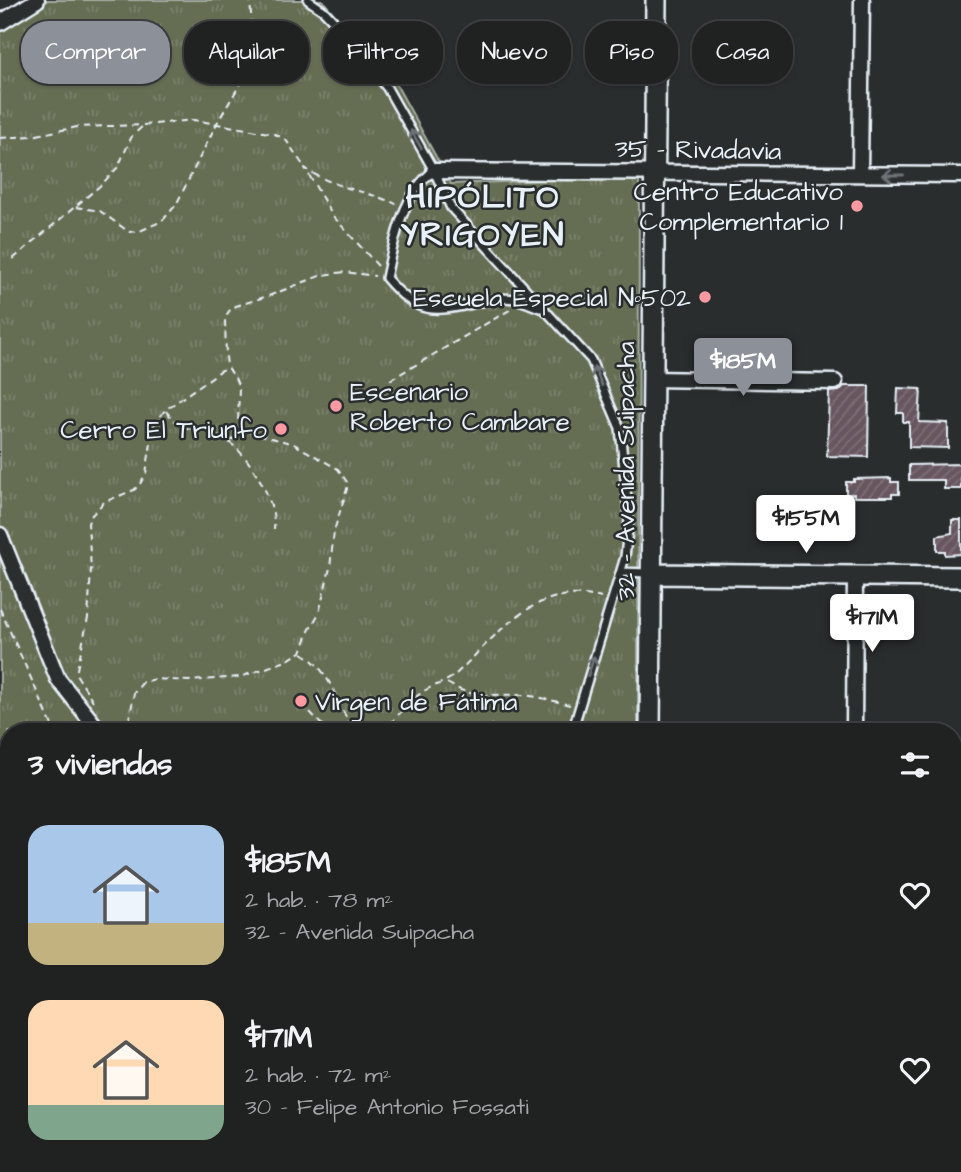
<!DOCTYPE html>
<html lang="es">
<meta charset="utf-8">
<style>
body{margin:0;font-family:"Architects Daughter",sans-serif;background:#282a2a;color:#f1f3f6;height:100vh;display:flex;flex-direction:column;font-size:26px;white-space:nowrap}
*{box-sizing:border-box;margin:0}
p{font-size:23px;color:#a2a4a5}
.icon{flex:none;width:38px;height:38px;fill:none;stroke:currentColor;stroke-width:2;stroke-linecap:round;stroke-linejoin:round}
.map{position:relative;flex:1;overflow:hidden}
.side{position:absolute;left:0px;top:723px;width:962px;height:450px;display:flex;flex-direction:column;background:#202222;border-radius:28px 28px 0 0;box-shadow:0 2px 5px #0004,0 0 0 2px #3d3f40}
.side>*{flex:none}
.top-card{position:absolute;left:21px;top:21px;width:920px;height:63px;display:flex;gap:14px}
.price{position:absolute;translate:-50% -60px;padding:0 16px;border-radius:7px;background:#fff;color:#222;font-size:23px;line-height:46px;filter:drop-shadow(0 2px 4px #0008)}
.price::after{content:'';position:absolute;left:50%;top:42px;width:21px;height:16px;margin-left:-10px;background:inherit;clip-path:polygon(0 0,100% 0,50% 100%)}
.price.on{background:#8c9099;color:#fff}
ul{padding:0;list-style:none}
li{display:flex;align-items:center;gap:21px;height:175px;padding:0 28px}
li span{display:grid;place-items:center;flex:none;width:196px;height:140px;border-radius:21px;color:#555}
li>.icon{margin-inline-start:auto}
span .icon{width:84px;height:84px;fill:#fffc;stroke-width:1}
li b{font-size:30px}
h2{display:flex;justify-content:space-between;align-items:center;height:84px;padding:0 28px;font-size:30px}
.tag{padding:0 24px;border-radius:28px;background:#202222;box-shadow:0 2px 5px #0004,0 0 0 2px #3d3f40;font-size:24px;line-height:63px}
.tag.on{background:#8c9099;color:#fff}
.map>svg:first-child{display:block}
.grass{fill:url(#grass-tufts);stroke:#a6afa6;stroke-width:2}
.building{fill:url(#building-hatch);stroke:#e8f1f8;stroke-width:2}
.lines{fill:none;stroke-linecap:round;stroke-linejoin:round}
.lane-casing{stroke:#e8f1f8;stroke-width:12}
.street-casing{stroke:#e8f1f8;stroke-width:19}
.secondary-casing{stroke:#e8f1f8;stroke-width:24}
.path{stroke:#e8f1f8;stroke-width:2;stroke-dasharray:7 5;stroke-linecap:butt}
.lane{stroke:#2a2d2e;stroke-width:7}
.street{stroke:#2a2d2e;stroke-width:14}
.secondary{stroke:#2a2d2e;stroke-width:19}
.oneway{stroke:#6c7275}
.poi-dot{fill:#ff9aa2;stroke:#2a2d2e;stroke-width:2.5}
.labels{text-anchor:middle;stroke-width:5;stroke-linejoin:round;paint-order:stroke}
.street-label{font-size:26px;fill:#e8f1f8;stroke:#2a2d2e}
.poi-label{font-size:26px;fill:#e8f1f8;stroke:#2a2d2e;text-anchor:end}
.district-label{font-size:33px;font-weight:bold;letter-spacing:2px;fill:#e8f1f8;stroke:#2a2d2e}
</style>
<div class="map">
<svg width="961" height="1172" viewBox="0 0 961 1172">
<defs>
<pattern id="grass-tufts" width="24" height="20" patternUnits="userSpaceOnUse" patternTransform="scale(1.75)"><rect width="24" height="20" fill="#656d53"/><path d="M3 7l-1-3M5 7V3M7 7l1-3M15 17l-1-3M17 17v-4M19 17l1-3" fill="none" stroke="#7b826c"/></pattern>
<pattern id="building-hatch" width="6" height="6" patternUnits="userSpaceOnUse" patternTransform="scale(1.75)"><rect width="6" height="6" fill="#67565f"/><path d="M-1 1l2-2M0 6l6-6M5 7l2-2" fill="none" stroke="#7d6f77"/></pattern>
</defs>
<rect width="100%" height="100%" fill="#2a2d2e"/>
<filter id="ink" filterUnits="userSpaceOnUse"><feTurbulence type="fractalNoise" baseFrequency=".0143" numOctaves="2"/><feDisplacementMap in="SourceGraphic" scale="14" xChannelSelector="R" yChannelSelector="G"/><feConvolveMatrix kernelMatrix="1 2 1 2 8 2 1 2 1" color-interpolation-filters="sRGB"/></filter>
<g filter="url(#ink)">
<!-- grass -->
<path class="grass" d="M25 0H322L396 84 451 184 639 176 638 731 9 732V961L0 960V15Z
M579 1164H635V1172H570Z"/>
<!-- building -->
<path class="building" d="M844 386H869L868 457 827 456 829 392 839 391Z
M898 388 921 389 919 422 948 423V448L909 447V422H903V413H897Z
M961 464V489H944V480H909V465Z
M891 478V482H899V494H892V497H854V494H846V482H854V479Z
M952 520H961V554L945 555V551H937V536L952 533Z"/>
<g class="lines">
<!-- lane casing -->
<g class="lane-casing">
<path id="lane" d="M308 0 324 11 342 30 387 88 434 171 451 208 591 360 620 428 629 520 625 557 572 732
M434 171C403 191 393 244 386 278 420 318 436 312 482 302 493 299 504 297 515 299 523 301 532 305 540 308
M621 572 648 573
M416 1164 424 1172
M486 1164 487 1172
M544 1164 551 1172
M331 1172 327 1168 332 1164
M380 1172 382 1164"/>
</g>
<!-- street casing -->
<g class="street-casing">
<path id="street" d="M0 23 37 0
M434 171 961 175
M860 174 862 0
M652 379 835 382
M0 535 58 679 100 732
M854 732 855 576
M954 781H961
M0 976H9
M954 983H961
M39 1172V1164
M239 1172V1164
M850 1172 851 1164"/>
</g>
<!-- secondary casing -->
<g class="secondary-casing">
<path id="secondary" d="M651 574 961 577
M650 732 656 0
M646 1172V1164"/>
</g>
<!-- path -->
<path class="path" d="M0 138 32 136 77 127 144 125 194 120 275 134 286 140 305 168
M76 207 100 211 129 232 140 231 162 221 176 205 217 123 239 86 248 57 252 27 250 0
M13 259 102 184 118 167 132 136 143 126
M378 266 332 215 305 168C332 188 365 190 396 204
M390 380 513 308
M166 411C186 438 200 425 223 438 248 452 277 501 274 529
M230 441 242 431
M0 609 55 732
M302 653C331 670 337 704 354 732
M447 683C478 701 489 693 521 695 538 696 554 701 570 705
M93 701 76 674 88 618 91 569 88 523 91 516 104 502 134 490 140 484 146 473 154 425 165 410 226 367
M310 712 321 724 337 732
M124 732 129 723 134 693 143 682 156 679 189 681 240 677 286 661 301 652 309 631 319 613 330 568 334 531 347 489V482L338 469 294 444 242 430 238 425 239 387 235 378 227 366 226 357 225 319 229 311 236 306 271 295 322 275 345 272 375 276
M381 732C397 719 407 702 424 691 435 684 447 683 457 673 499 633 536 581 601 598
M0 936 9 933"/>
<!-- lane -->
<use href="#lane" class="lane"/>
<!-- street -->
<use href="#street" class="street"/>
<!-- secondary -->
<use href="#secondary" class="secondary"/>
</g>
<!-- one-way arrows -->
<defs><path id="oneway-shaft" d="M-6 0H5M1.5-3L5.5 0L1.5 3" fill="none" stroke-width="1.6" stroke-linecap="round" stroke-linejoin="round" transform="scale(1.75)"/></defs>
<g class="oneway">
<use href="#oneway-shaft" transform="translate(416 139) rotate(-120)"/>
<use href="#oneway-shaft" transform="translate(893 175) rotate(-180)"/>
<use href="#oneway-shaft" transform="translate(598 376) rotate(-113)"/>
<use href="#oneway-shaft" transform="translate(591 666) rotate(-72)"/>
</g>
</g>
<!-- markers -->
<g class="poi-dot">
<circle cx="857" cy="206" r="7"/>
<circle cx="705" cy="297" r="7"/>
<circle cx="336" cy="406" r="7"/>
<circle cx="281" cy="429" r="7"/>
<circle cx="301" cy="701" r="7"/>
</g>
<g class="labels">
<!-- street labels -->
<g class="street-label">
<text transform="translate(698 149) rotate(1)" y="9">35 - Rivadavia</text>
<text transform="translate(625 471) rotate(-90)" y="9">32 - Avenida Suipacha</text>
</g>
<!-- poi labels -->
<g class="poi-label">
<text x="843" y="200">Centro Educativo<tspan x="843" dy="30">Complementario 1</tspan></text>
<text x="691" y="306">Escuela Especial Nº502</text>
<text x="350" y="400" text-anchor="start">Escenario<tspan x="350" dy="30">Roberto Cambare</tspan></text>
<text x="267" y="438">Cerro El Triunfo</text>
<text x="315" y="710" text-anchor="start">Virgen de Fátima</text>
</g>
<!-- district labels -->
<g class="district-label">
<text x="483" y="207">HIPÓLITO<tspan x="483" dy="38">YRIGOYEN</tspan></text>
</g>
</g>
</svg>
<b class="price on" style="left:743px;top:398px">$185M</b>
<b class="price" style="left:806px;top:555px">$155M</b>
<b class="price" style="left:872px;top:654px">$171M</b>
<div class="top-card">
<a class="tag on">Comprar</a>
<a class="tag">Alquilar</a>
<a class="tag">Filtros</a>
<a class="tag">Nuevo</a>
<a class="tag">Piso</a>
<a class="tag">Casa</a>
</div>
<section class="side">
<h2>3 viviendas<svg class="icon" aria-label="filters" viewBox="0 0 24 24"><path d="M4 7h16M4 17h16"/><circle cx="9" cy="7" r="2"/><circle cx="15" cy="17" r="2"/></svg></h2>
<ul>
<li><span style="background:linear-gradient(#a9c7e8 70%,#c2b280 0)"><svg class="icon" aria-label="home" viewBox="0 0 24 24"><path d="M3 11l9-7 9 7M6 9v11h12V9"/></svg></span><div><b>$185M</b><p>2 hab. · 78 m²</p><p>32 - Avenida Suipacha</p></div><svg class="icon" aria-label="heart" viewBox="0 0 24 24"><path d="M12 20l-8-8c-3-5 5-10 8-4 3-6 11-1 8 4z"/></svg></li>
<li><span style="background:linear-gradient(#ffd9b3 75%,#7fa58c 0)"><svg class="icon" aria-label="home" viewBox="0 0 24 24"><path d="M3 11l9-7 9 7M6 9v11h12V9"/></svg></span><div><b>$171M</b><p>2 hab. · 72 m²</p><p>30 - Felipe Antonio Fossati</p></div><svg class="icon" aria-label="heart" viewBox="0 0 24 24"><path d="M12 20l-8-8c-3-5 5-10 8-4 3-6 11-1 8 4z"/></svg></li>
</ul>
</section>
</div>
